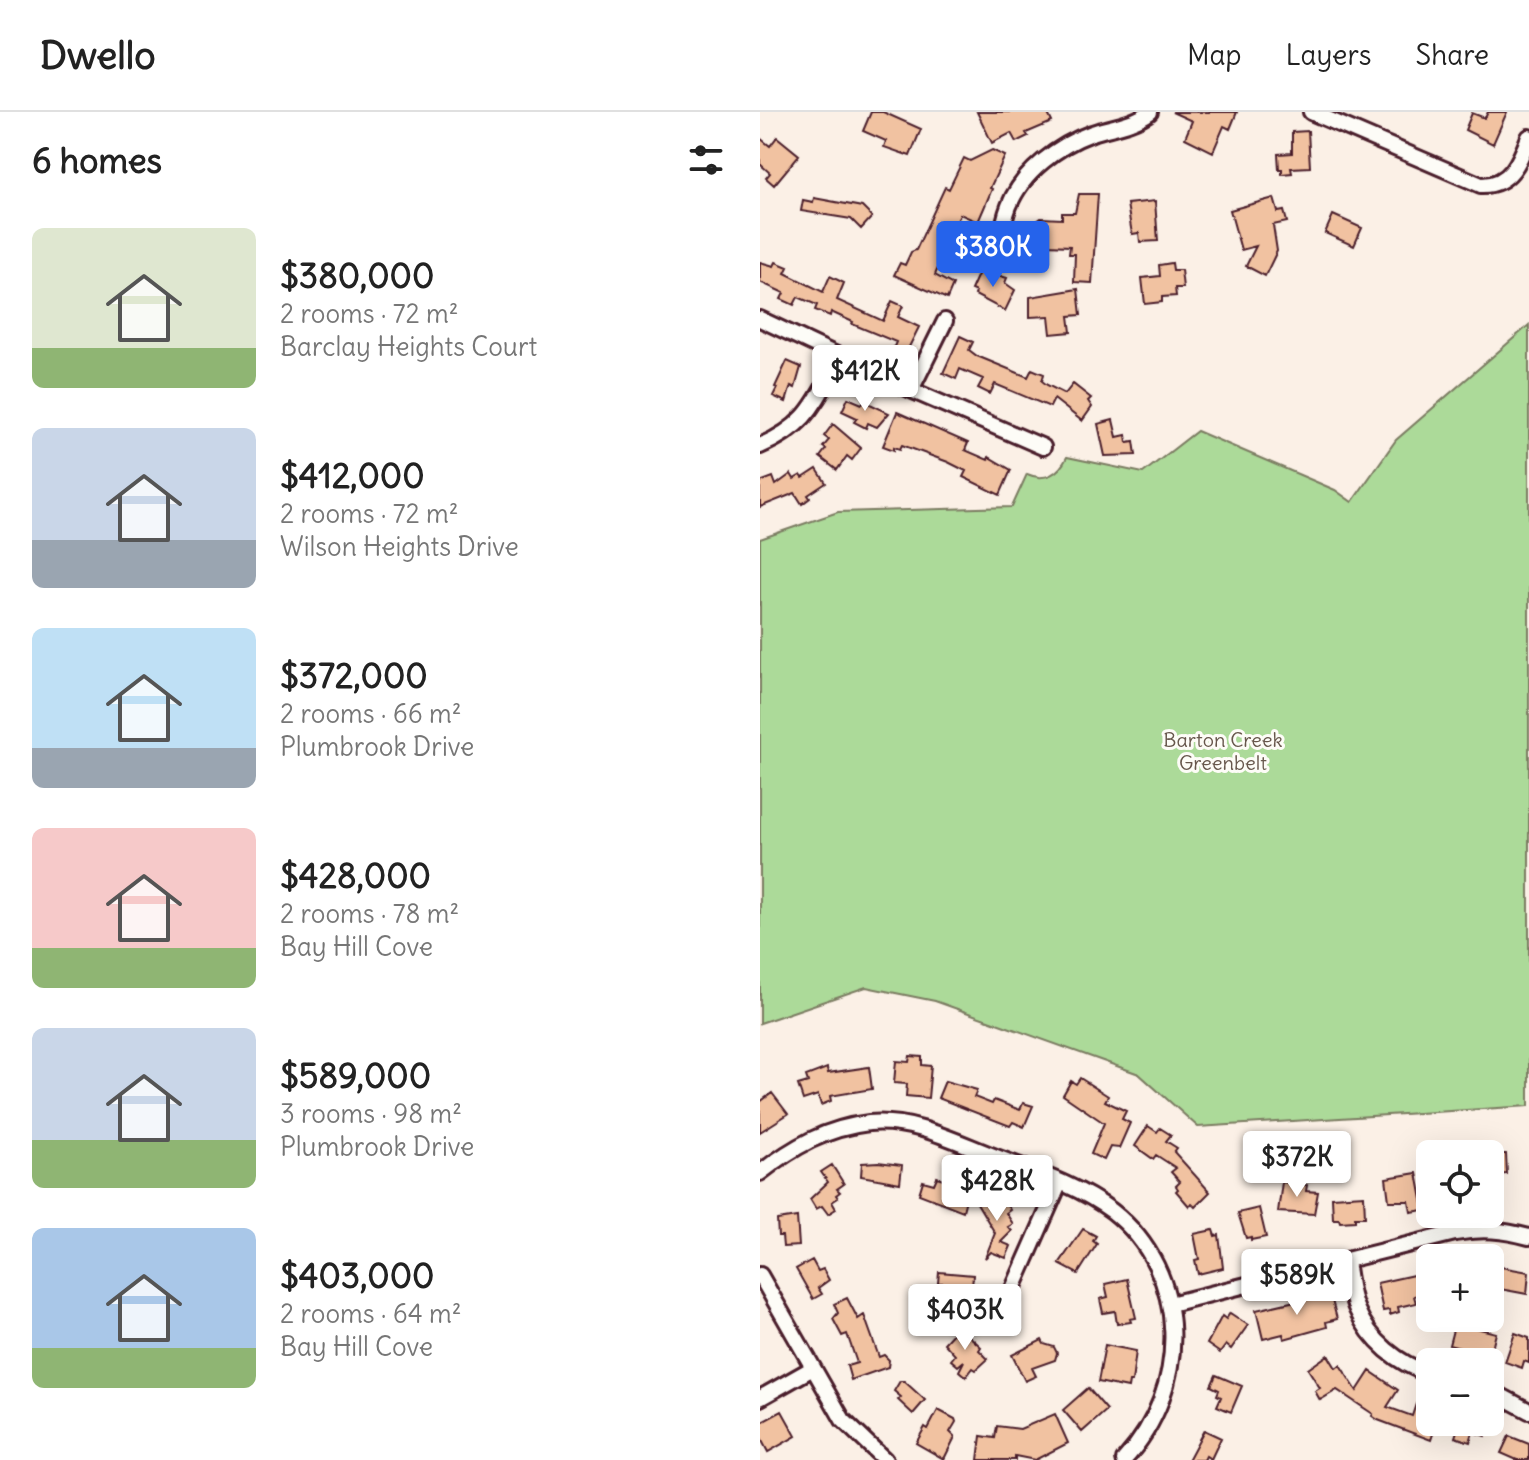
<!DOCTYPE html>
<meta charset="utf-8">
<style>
body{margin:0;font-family:Delius,sans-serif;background:#f6f6f6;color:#222;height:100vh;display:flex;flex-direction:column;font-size:30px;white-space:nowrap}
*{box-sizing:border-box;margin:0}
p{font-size:26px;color:#767676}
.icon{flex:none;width:44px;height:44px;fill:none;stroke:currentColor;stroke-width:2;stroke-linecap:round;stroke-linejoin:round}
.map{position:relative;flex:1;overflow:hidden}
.panel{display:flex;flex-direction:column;background:#fff;width:760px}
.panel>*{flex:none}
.fabs{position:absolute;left:656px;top:1028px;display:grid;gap:16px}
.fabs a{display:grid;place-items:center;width:88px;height:88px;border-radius:12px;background:#fff;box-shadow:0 8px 32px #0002;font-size:40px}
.price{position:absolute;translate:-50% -68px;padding:0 18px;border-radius:8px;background:#fff;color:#222;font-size:26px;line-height:52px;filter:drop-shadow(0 2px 4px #0008)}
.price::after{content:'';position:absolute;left:50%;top:48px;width:24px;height:18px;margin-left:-12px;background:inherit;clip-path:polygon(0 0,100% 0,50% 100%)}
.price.active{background:#2563eb;color:#fff}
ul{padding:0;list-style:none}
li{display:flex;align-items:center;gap:24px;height:200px;padding:0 32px}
li span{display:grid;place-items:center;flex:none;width:224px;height:160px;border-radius:12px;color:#555}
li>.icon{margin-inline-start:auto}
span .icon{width:96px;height:96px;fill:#fffc;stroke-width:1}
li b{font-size:34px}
h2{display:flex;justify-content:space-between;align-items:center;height:96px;padding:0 32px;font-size:34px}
header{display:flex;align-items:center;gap:48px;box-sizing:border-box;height:112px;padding:0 40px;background:#fff;border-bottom:2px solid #e0e0e0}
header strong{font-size:38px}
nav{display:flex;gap:44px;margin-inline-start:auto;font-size:28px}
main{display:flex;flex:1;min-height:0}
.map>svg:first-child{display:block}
.green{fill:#acda99;stroke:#7b7c62;stroke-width:2}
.building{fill:#f1c2a1;stroke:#4a1f2b;stroke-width:2}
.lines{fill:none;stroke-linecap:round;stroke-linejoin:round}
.minor-casing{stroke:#4a1f2b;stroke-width:20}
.minor{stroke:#fdfcf7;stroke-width:14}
.labels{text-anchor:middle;stroke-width:6;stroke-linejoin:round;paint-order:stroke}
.park-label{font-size:20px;fill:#67574c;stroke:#fdfcf7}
</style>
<header>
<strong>Dwello</strong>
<nav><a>Map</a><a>Layers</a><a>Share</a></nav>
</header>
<main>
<section class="panel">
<h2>6 homes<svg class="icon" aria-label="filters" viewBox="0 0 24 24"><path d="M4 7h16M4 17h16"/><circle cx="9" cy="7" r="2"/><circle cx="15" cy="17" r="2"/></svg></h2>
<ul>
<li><span style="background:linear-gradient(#dfe7d0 75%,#8fb573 0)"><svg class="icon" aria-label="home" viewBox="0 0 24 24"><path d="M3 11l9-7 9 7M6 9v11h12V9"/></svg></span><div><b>$380,000</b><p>2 rooms · 72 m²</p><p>Barclay Heights Court</p></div></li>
<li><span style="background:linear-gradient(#c9d6e8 70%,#9aa5b1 0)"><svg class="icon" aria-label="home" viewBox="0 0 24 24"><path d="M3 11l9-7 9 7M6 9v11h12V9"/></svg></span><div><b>$412,000</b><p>2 rooms · 72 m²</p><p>Wilson Heights Drive</p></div></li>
<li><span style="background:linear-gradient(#bfe0f5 75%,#9aa5b1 0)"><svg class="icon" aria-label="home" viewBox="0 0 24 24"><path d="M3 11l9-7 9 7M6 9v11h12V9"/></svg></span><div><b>$372,000</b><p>2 rooms · 66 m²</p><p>Plumbrook Drive</p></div></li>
<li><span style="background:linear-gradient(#f6c9c9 75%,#8fb573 0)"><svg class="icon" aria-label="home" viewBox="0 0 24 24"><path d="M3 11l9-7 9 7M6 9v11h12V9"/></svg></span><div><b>$428,000</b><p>2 rooms · 78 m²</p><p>Bay Hill Cove</p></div></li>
<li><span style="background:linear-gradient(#c9d6e8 70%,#8fb573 0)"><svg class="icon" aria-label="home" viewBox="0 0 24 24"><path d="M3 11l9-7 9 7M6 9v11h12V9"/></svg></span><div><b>$589,000</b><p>3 rooms · 98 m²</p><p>Plumbrook Drive</p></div></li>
<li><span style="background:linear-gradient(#a9c7e8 75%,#8fb573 0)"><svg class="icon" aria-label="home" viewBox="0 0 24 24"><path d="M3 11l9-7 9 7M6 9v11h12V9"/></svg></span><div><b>$403,000</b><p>2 rooms · 64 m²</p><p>Bay Hill Cove</p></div></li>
</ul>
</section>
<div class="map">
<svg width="769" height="1348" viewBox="0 0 769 1348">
<rect width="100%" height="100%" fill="#fbf0e6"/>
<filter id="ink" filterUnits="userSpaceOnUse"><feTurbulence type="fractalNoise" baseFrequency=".0125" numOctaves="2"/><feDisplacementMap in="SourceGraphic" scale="16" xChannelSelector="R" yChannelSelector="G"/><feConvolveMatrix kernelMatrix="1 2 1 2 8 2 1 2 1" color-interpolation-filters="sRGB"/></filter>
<g filter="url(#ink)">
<!-- green -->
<path class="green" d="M769 213V994L438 1015 379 962 175 889 106 875 0 911V427L78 400 252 395 267 362C285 370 299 362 307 345L383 361 437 319 575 378 592 390 636 328Z"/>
<!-- building -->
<path class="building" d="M111 0H123L161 17 150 44 124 35 126 29 103 19Z
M217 0H287L292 10 266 21 268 24 256 30 251 21 232 31Z
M412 0H477L470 17 464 14 453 40 425 26 432 9Z
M728 0H747L733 32 705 18 712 1 725 6Z
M548 19 550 55 531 56 532 61 522 62V57H519L518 42 532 41V20Z
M17 25 39 43 14 73 6 66 10 61 0 52V26L10 34Z
M232 38 245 44 230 76 232 77 224 96 218 110 200 102 175 163 193 173 187 187 134 163 140 151 145 153 151 140 156 138 185 75 189 77 204 46 210 49Z
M319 82H338L332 171 314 170 315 142H309L310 134 287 133V119L280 118 276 115 277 109 281 106 302 107V101H315Z
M54 86 102 95 112 105 101 117 91 107 41 99 43 88 53 90Z
M514 86 518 100 524 99 527 110 513 113 517 139 505 164 486 154 496 134 481 138 470 98Z
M395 89 398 129 380 130 379 121 372 122 367 92Z
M573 103 602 116 594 134 565 121Z
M0 150 14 154 16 150 28 155 25 161 63 180 70 164 84 171 77 188 123 209 132 189 143 194 138 205 159 215 145 243 133 237 136 230 92 212 93 210 71 200 70 204 55 198 57 193 38 185 34 193 21 187 24 181 0 170Z
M412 151 413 158H421L423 176H415L416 184 402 185V190L385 192 382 166 400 164 399 153Z
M220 158 247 166 245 171 255 178 245 199 215 183 216 180 211 178Z
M318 177 321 203 309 204 311 220 291 222 289 204 270 205V185Z
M200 224 213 230 209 238 217 244 268 265 272 257 284 262 282 269 287 273 305 282 313 272 331 286 328 289 332 295 322 309 294 287 290 295 235 272 230 282 218 276 223 267 200 257 196 267 183 261Z
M27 249 41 255 35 276 31 274 26 290 13 284 17 276 15 275Z
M88 286 102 292 104 289 129 301 117 315 108 311 106 316 94 310 97 306 82 299Z
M137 300 208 331 205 338 228 348 229 345 251 358 240 383 203 365 206 359 188 350 142 333 140 337 134 335V338L123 334Z
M353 308 357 325 366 323 367 330 374 329 376 343 345 344 338 312Z
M73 312 101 336 92 348 87 344 77 358 60 345 66 337 63 335 69 328 64 324Z
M57 357 66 371 48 383 50 386 42 392 35 381 0 395V370L13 365 16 373 31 362 34 367 41 363 43 366Z
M150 944 162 945V953L171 954 168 986 146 984 147 972 134 971 136 949 149 950Z
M109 955 112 977 70 984 71 989 61 993 58 983 43 988 38 973 48 970 46 964 67 956 68 961Z
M320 966 348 984 345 989 366 999 362 1007 370 1011 359 1036 350 1035 344 1048 331 1042 344 1011 303 983 311 969 316 972Z
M185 969 217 978 214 985 232 992 234 988 260 998 263 991 273 994 264 1015 253 1010 250 1014 178 986Z
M12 981 28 1002 0 1020V990Z
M388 1014 397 1020 400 1016 411 1023 406 1029 417 1036 414 1040 450 1080 435 1095 431 1091 429 1094 416 1079 418 1077 416 1074 420 1070 411 1060 416 1056 396 1043 393 1047 375 1034Z
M730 1042H746L747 1062 730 1063Z
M118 1050 142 1053 140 1071 101 1064 102 1051Z
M72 1053 84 1072 77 1077 80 1080 76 1083 78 1086 72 1090 76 1097 68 1102 62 1094 56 1097 50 1087 68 1070 61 1060Z
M657 1061 664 1098 651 1100 649 1089H629L626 1066Z
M177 1065 209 1075 203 1099 159 1082 163 1069 174 1072Z
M522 1070 547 1073 546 1079 558 1080 554 1102 518 1100Z
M235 1080 238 1084 241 1082 250 1098 246 1101 253 1112 248 1115 252 1119 241 1130 251 1134 246 1146 231 1140 225 1146 235 1121 217 1091Z
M604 1083 605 1105H595V1109L580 1110 579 1107H573L572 1085Z
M499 1096 506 1125 491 1128V1125L486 1126 478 1101Z
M37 1105 39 1134 23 1135 22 1124H18L17 1108Z
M323 1117 336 1124 333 1129 337 1132 318 1162 299 1152Z
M453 1118 455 1124 459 1123 463 1156 438 1162 435 1148 439 1147 434 1122Z
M52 1148 58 1159 63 1157 69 1168 58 1176 62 1182 53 1187 36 1157Z
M735 1154 769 1160 767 1182 740 1177 741 1172 732 1171Z
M179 1160 213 1163 212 1175 207 1174 202 1190 197 1189V1192L182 1191 184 1171H178Z
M658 1162 662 1182 654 1184 656 1191 638 1195 639 1200 630 1203 629 1198 623 1199 617 1171Z
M367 1167 376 1206 370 1207 371 1210 357 1212 355 1199 343 1201 340 1187 348 1185 345 1172Z
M570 1181 577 1207 566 1210 567 1215 524 1227 523 1222 503 1227 496 1198Z
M87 1186 98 1207 104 1203 119 1245 124 1243 129 1248 128 1255 91 1268 87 1254 97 1251 87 1222 82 1224 73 1207 78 1201 74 1192Z
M470 1201 488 1213 471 1237 466 1233 460 1241 447 1232 462 1204 466 1207Z
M704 1213 736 1221 731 1241 723 1239 722 1246 699 1241 700 1236 689 1233 694 1214 703 1216Z
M197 1217 204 1223 206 1221 221 1235 219 1238 228 1247 216 1258 213 1256 206 1265 199 1259 204 1249 198 1254 191 1248 195 1243 184 1231Z
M755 1221 769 1226V1251L764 1249 762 1256 745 1250Z
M282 1228 284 1232 294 1235 297 1241 295 1248 272 1256 276 1264 265 1269 252 1243Z
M345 1233 376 1239 372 1270H369L368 1276 338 1270Z
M568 1243 576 1256 580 1253 597 1279 610 1259 638 1278 627 1295 652 1304 656 1292 670 1297V1310H677L671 1328 618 1308 612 1304 613 1302 577 1278 560 1288 555 1279 560 1276 548 1257Z
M456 1263 482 1274 471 1300 457 1294 461 1285 457 1283 459 1278 451 1274Z
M140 1269H144L165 1288 153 1302 138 1288 141 1285 134 1279Z
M328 1276 347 1298 322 1320 303 1298Z
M178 1298 195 1307 196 1310 190 1320 195 1325 184 1347 156 1331 165 1315 168 1317Z
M22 1299 36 1324 8 1340 0 1325V1311Z
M295 1302 308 1331 275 1348 255 1344V1348H218L221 1324 235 1326 237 1314 260 1317Z
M700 1310H730L725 1324 713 1320 710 1330 695 1325Z
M444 1318 461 1326 451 1347 446 1344 444 1348H428Z
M749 1324 769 1332V1348H757L741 1341Z"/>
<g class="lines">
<!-- minor casing -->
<g class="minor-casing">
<path id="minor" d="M551 0 721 73C750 74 760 49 769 25
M238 142C241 126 243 109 249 94 262 60 299 33 332 21 351 15 374 12 390 0
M0 207 151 278 283 335
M151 278 185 209
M0 334C49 313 55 289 80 246
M0 1061C33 1035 66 1016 109 1011 152 1007 192 1028 231 1043 272 1059 316 1072 352 1099 431 1161 430 1277 364 1348
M586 1150C589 1165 590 1184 597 1198 610 1229 638 1252 670 1262
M0 1163 83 1308 125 1348
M410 1192 695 1121C722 1116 743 1118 769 1125
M246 1202 252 1179 300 1070
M730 1278 769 1299
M0 1286 53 1256"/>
</g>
<!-- minor -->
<use href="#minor" class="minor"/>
</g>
</g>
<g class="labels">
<!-- park labels -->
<g class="park-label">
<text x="463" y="635">Barton Creek<tspan x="463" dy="23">Greenbelt</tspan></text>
</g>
</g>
</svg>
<div class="fabs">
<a><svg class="icon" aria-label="locate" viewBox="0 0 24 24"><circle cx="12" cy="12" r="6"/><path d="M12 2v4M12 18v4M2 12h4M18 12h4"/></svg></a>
<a>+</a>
<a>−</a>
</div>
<b class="price active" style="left:233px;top:177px">$380K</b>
<b class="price" style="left:105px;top:301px">$412K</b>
<b class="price" style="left:537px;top:1087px">$372K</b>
<b class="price" style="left:237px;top:1111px">$428K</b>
<b class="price" style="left:537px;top:1205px">$589K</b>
<b class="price" style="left:205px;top:1240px">$403K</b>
</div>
</main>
